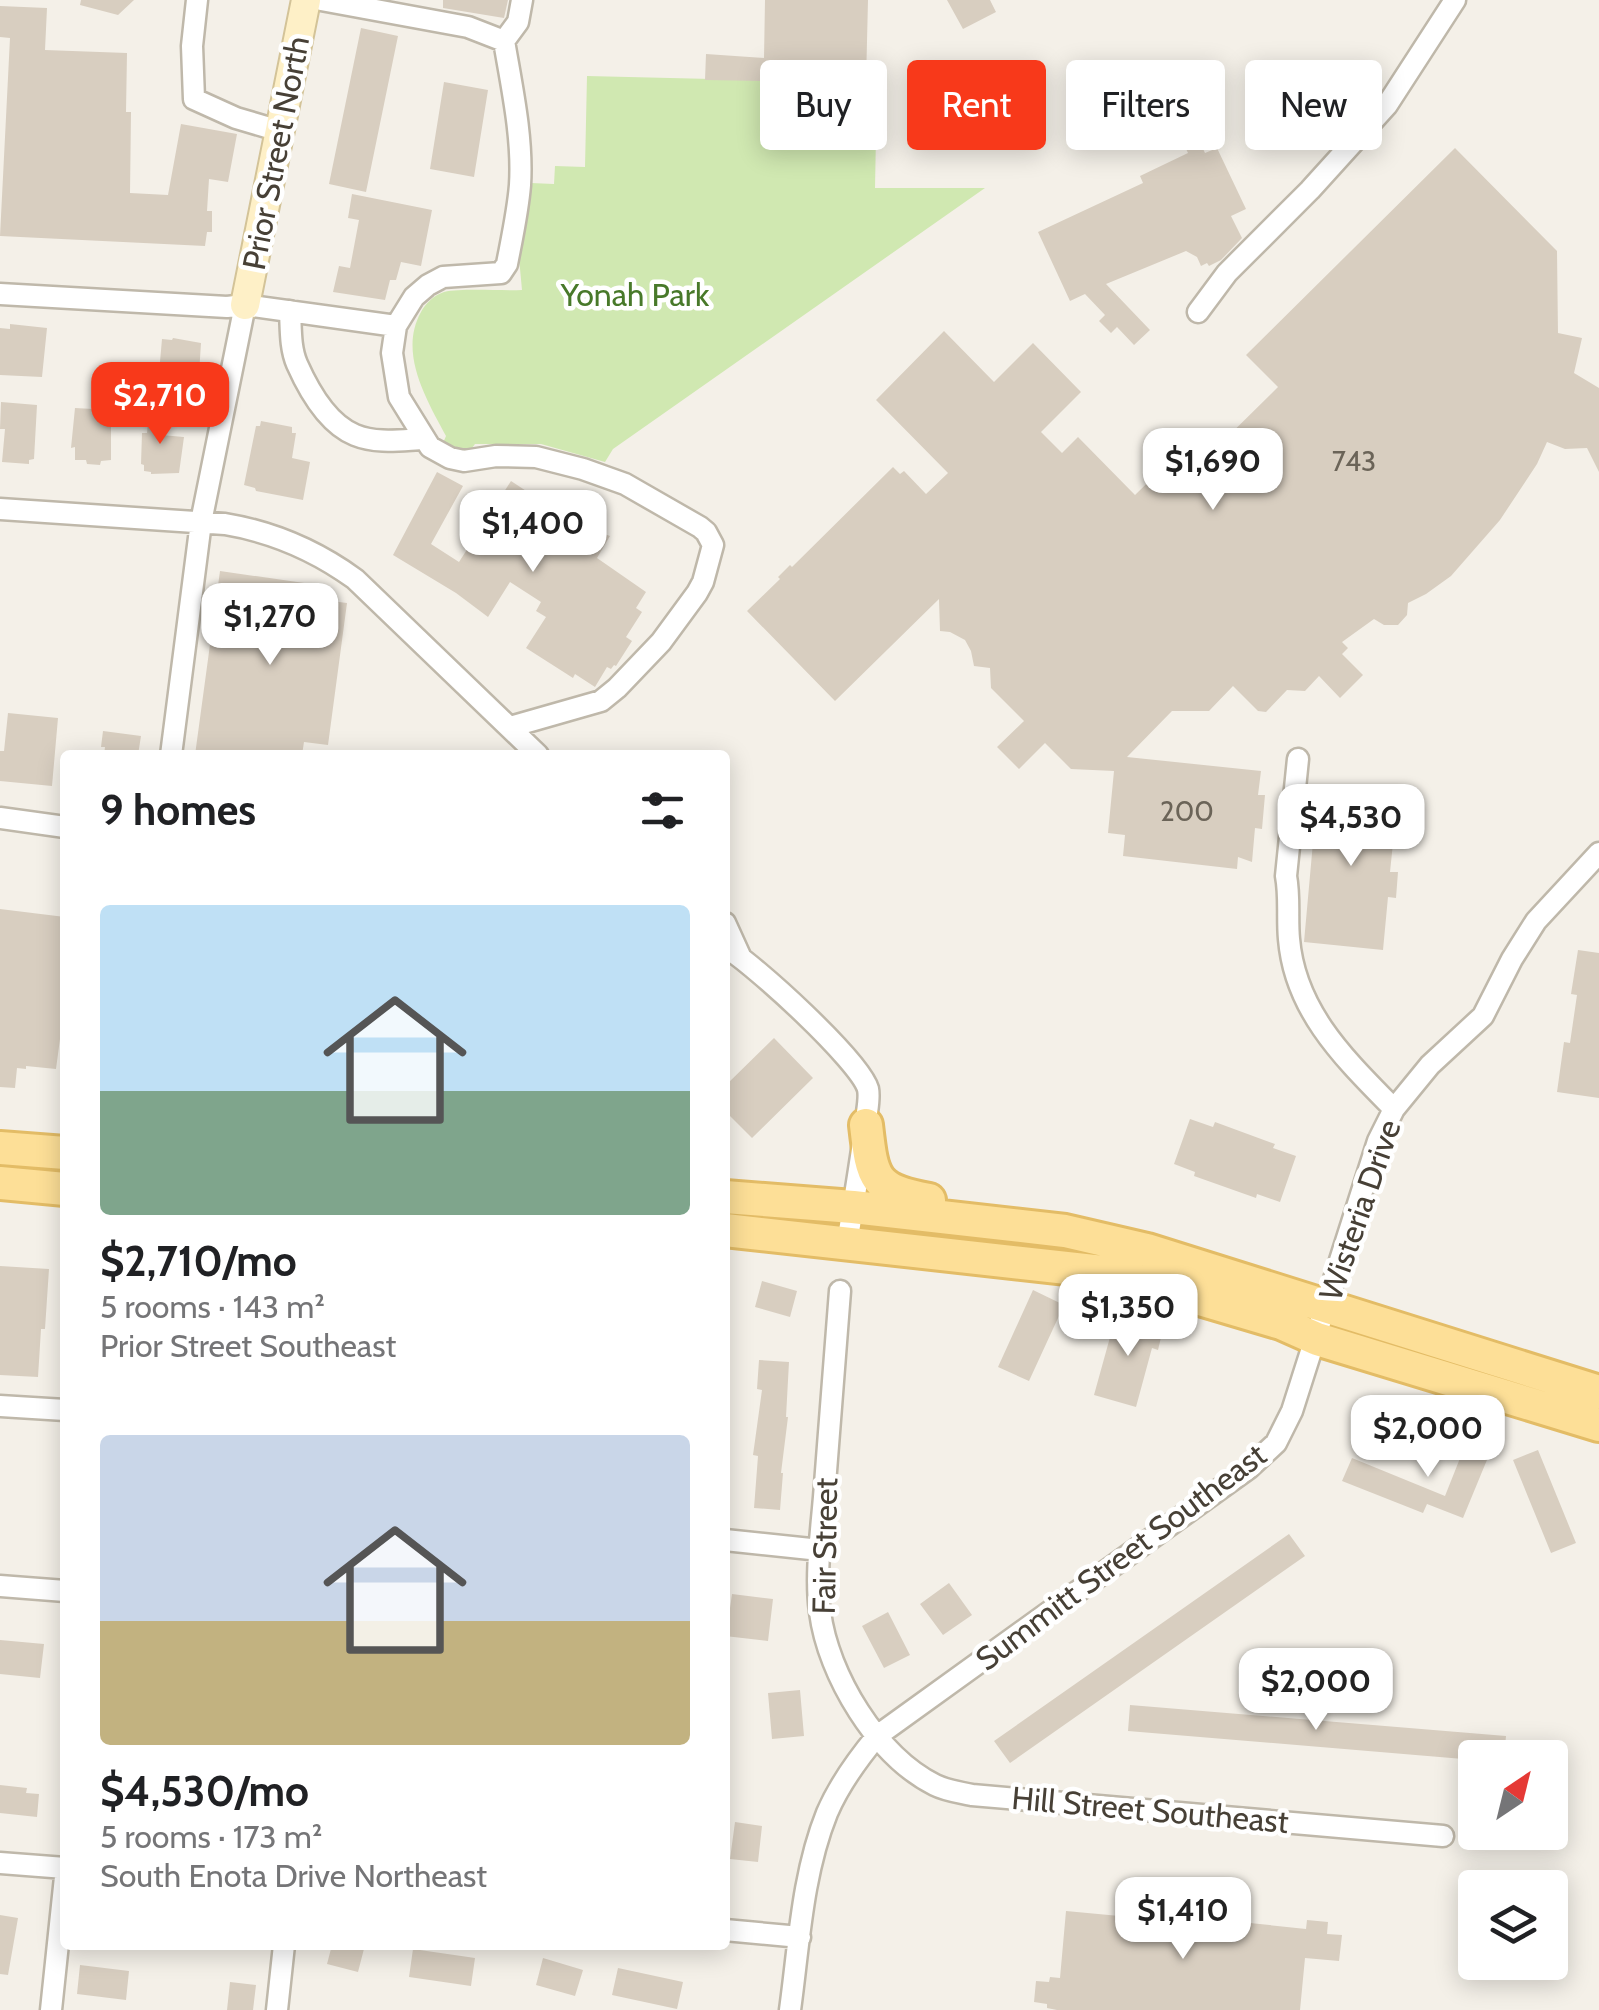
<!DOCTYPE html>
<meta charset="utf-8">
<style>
body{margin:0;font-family:Cabin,sans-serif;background:#f2f2f2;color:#202124;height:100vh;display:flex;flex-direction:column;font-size:38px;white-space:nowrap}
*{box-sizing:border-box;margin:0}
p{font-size:32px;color:#757577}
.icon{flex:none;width:55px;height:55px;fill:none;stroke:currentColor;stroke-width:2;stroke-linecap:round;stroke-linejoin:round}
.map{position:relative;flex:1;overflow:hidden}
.sheet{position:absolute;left:60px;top:750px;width:670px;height:1200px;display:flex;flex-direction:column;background:#fff;border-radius:10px;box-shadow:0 5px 25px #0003}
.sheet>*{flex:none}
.hud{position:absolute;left:760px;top:60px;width:688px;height:90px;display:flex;gap:20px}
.needle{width:65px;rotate:35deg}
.fabs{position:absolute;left:1458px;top:1740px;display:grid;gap:20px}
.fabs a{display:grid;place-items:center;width:110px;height:110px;border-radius:10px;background:#fff;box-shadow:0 5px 25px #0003;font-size:50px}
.price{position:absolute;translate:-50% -85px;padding:0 22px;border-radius:20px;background:#fff;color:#222;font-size:32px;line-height:65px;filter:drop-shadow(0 2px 5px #0008)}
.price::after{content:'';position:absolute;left:50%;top:60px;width:30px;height:22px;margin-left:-15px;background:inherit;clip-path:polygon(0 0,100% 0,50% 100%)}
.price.selected{background:#f8391a;color:#fff}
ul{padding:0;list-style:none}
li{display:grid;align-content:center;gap:20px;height:530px;padding:0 40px}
li span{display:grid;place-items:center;height:310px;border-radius:10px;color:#555}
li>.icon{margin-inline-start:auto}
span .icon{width:180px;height:180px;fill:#fffc;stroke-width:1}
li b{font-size:42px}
h2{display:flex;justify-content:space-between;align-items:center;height:120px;padding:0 40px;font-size:42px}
.tag{padding:0 35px;border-radius:10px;background:#fff;box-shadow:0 5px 25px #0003;font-size:35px;line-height:90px}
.tag.selected{background:#f8391a;color:#fff}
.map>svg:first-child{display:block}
.park{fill:#d0e8b1}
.building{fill:#d8cec0}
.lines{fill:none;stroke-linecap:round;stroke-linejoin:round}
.street-casing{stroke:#bfb8aa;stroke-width:25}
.secondary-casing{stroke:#d3c398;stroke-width:32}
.primary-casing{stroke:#e3bc66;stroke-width:38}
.street{stroke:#fff;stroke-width:20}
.secondary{stroke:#fef0c7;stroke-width:28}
.primary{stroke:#fddf97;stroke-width:32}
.labels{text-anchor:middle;stroke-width:9;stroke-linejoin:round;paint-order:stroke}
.number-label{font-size:28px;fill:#6b6458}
.street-label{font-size:32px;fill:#474036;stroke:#fff}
.park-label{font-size:32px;fill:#48792a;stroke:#fff}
</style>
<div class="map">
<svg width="1599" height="2010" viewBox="0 0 1599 2010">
<rect width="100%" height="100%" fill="#f4f0e8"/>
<!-- park -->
<path class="park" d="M587 76 877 83 875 188H985L613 449 605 462 541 444H475L466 456 443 443 446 436C427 400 398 353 421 312 425 304 434 295 444 292 462 288 501 291 522 290L518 247 531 183 554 184 555 166 585 167Z"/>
<!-- building -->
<path class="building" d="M81 0H134L118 15 80 5Z
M443 0H508L504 18 443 8Z
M765 0H868L866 83 705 80 706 54 764 58Z
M947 0H990L996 12 963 29Z
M0 6 47 8 45 50 127 53 126 112H131L130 193 168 195 181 124 237 134 228 182 209 179 207 211H212V232H207L205 246 0 236 10 38 0 37Z
M361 28 398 36 366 192 329 184Z
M444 82 488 90 474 177 430 169Z
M1174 82 1181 97 1179 98 1205 153 1217 148 1246 209 1231 216 1242 238 1221 260 1209 266 1207 263 1201 266 1197 257 1186 251 1106 284 1150 330 1134 345 1117 327 1111 333 1099 321 1105 315 1085 294 1070 301 1038 232 1143 183 1140 176 1188 153 1158 89Z
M1455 148 1557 251 1558 333 1582 338 1574 373 1599 388V472L1587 448 1565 449 1547 442 1537 464 1500 520 1451 576 1426 594 1408 603 1407 615 1398 625H1384L1374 619 1342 642 1348 648 1342 654 1363 675 1340 698 1319 676 1305 691 1287 690 1266 712 1258 711 1233 686 1209 711H1172L1127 757 1261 771 1258 795H1265L1262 829 1255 828 1252 862 1238 857 1237 869 1123 856 1125 835 1108 833 1114 771 1071 769 1045 743 1019 769 997 747 1024 721 991 688 990 668 974 666 971 651 965 640 950 632 940 631 939 599 835 701 747 611 780 579 778 577 790 565 792 567 893 467 900 474 904 471 926 494 948 473 876 400 944 331 994 382 1033 343 1081 392 1041 432 1062 453 1078 437 1135 495 1190 441 1206 458 1278 387 1246 355Z
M352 194 432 210 421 266 401 262 396 280H390L385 300 333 292 339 266 350 268 359 220 348 218Z
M10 324 47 328 42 377 0 375V328L10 329Z
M173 338 201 343 199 374H193L191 397 157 396 162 339 172 340Z
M1 402 37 405 34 459 29 460V464L2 462 5 429H0Z
M150 402 160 403 161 435 184 437 179 473 151 474V472L144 471V465L141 464 142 433H147Z
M75 408 111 410V460L101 461 100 465 87 464 86 460H75V447L71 448Z
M261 421 292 427V433H296L292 458 310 462 303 500 256 491 255 488 244 485 256 426H260Z
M437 472 463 486 431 544 459 562 511 481 575 523 610 536 597 558 646 592 636 608 642 612 626 637 632 641 616 666 614 665 611 669 607 667 595 687 575 674 573 678 526 648 546 617 536 611 541 602 510 582 488 617 456 593 393 555Z
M220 571 325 586 323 600 347 603 328 745 304 742 302 755H195Z
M8 713 58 718 52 786 0 781V751H4Z
M103 731 141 736 138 755H104L105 747H101Z
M1318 787 1398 795 1390 872H1398L1396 898 1388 897 1383 950 1304 942Z
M0 909 65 917V1024H62L56 1069 26 1066V1069L17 1068 15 1088 0 1087Z
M1578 950 1599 953V1098L1557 1092 1564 1042 1570 1043 1577 995 1571 994Z
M774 1038 813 1078 752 1138 725 1111V1086Z
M1190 1119 1213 1127 1215 1122 1275 1144 1273 1148 1296 1156 1280 1202 1257 1194 1256 1198 1194 1176 1195 1172 1174 1164Z
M0 1266 49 1269 45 1329H41L38 1377 0 1375Z
M762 1281 797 1291 790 1317 755 1307Z
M1033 1290 1064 1305 1029 1381 998 1367Z
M1117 1312 1164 1325 1158 1350 1152 1348 1136 1407 1094 1395Z
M759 1360 789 1362 786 1417H788L781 1473H783L780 1510 754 1508 758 1456 753 1455 762 1390 757 1389Z
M1472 1428 1496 1438 1463 1518 1427 1504 1423 1513 1342 1481 1352 1458 1445 1496Z
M1538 1450 1576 1543 1551 1553 1513 1460Z
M1289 1534 1305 1556 1010 1763 994 1741Z
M949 1583 972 1615 943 1635 920 1604Z
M732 1594 773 1599 768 1641 725 1636V1621L728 1622Z
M888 1612 910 1655 884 1668 862 1626Z
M0 1640 44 1644 40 1678 0 1674Z
M800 1690 804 1736 772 1739 768 1693Z
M1130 1705 1506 1736 1504 1758H1475V1760L1128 1731Z
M0 1785 27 1788 26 1793 39 1794 37 1817 0 1813Z
M735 1822 762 1826 758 1862 730 1859Z
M1175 1896 1205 1899 1204 1904 1213 1905 1212 1915 1250 1918V1923L1306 1929 1307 1920 1328 1922 1327 1934 1342 1935 1339 1961 1305 1958 1300 2010H1057L1047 2008V2004L1034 2002 1036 1981 1049 1982 1050 1977 1060 1978 1066 1911 1173 1921Z
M0 1915 18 1918 8 1975 0 1974Z
M332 1945H365L358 1972 327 1964Z
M413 1949 475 1958 471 1986 409 1977Z
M543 1958 583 1970 575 1996 536 1985Z
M80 1965 129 1971 126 2000 77 1994Z
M618 1968 683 1982 677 2009 612 1995Z
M230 1982 256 1985 253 2010H227Z"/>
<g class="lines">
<!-- street casing -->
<g class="street-casing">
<path id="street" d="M197 0 192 46 194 99 236 118 280 131
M321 0 468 27 504 41
M0 294 227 307 245 305 396 326
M290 311C291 329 290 348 297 364 309 391 328 424 355 435 377 444 401 440 424 439
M1198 312 1227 273 1310 190 1387 105 1455 0
M0 509 225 524C273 532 315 550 355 579L538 755
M510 727 601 701 617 688 661 642 697 593 703 582 713 545 706 532 700 527 625 484 583 469 536 457 496 456 464 461 450 458 430 447 399 397 392 353 396 326 414 297 428 285 443 277 501 273 507 264C512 238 518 211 520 185 523 138 512 88 504 41L518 22 522 0
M171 755 201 522 245 305
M1298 759 1286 876C1290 897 1287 918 1289 939 1295 1012 1346 1060 1394 1109
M0 818 65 827
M725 923 740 956
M725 947C753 963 860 1061 868 1089 870 1098 867 1110 866 1120 861 1161 854 1202 847 1243
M840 1291C835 1359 830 1428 824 1497 821 1533 815 1576 820 1612 828 1675 877 1756 935 1785 947 1791 959 1792 972 1795L1443 1836
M0 1406 65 1410
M725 1540 820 1550
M0 1586 65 1591
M0 1863 65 1868
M725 1930 800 1937
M51 2010 65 1877
M277 2010 284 1945
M790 2010C799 1945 802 1875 827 1813 839 1785 857 1760 877 1736L1249 1468 1276 1443 1292 1411 1378 1141 1394 1109 1430 1065 1483 1016 1512 959 1536 921 1599 853"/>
</g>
<!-- secondary casing -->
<g class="secondary-casing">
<path id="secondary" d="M245 305 306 0"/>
</g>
<!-- primary casing -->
<g class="primary-casing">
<path id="primary" d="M866 1125C872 1178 873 1190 929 1200
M0 1148 65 1153
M0 1183 65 1189
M725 1197 853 1207 1065 1231 1147 1250 1599 1392
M725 1230 1112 1273 1281 1323 1317 1339 1599 1425"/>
</g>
<!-- street -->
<use href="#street" class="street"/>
<!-- secondary -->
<use href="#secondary" class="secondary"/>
<!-- primary -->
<use href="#primary" class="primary"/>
</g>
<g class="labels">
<!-- number labels -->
<g class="number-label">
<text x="1354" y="471">743</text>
<text x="1187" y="821">200</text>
</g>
<!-- street labels -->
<g class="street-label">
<text transform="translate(276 153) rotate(-79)" y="11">Prior Street North</text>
<text transform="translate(1360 1210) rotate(-71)" y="11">Wisteria Drive</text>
<text transform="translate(825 1546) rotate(-89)" y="11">Fair Street</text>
<text transform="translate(1121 1557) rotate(-37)" y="11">Summitt Street Southeast</text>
<text transform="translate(1150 1810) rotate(5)" y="11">Hill Street Southeast</text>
</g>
<!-- park labels -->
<g class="park-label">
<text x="635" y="306">Yonah Park</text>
</g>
</g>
</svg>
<div class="fabs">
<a><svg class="needle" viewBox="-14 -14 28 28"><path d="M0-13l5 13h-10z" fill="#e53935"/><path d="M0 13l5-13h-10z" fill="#757577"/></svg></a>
<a><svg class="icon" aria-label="layers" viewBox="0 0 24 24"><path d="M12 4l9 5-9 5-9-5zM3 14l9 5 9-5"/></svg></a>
</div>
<b class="price selected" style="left:160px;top:447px">$2,710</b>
<b class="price" style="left:1213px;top:513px">$1,690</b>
<b class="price" style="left:533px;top:575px">$1,400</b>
<b class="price" style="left:270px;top:668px">$1,270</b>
<b class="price" style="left:1351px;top:869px">$4,530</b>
<b class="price" style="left:1128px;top:1359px">$1,350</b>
<b class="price" style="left:1428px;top:1480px">$2,000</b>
<b class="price" style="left:1316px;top:1733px">$2,000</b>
<b class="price" style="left:1183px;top:1962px">$1,410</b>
<div class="hud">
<a class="tag">Buy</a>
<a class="tag selected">Rent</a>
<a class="tag">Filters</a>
<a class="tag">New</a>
</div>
<section class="sheet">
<h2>9 homes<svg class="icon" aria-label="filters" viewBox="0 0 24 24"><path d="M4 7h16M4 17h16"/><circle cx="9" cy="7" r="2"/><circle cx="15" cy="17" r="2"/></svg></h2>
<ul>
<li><span style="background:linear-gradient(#bfe0f5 60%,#7fa58c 0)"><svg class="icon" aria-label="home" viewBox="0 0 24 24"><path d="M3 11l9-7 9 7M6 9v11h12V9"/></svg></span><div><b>$2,710/mo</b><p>5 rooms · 143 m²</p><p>Prior Street Southeast</p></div></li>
<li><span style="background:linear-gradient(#c9d6e8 60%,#c2b280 0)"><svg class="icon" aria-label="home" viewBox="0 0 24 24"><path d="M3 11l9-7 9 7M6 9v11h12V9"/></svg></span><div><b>$4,530/mo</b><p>5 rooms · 173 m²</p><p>South Enota Drive Northeast</p></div></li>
</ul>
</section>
</div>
